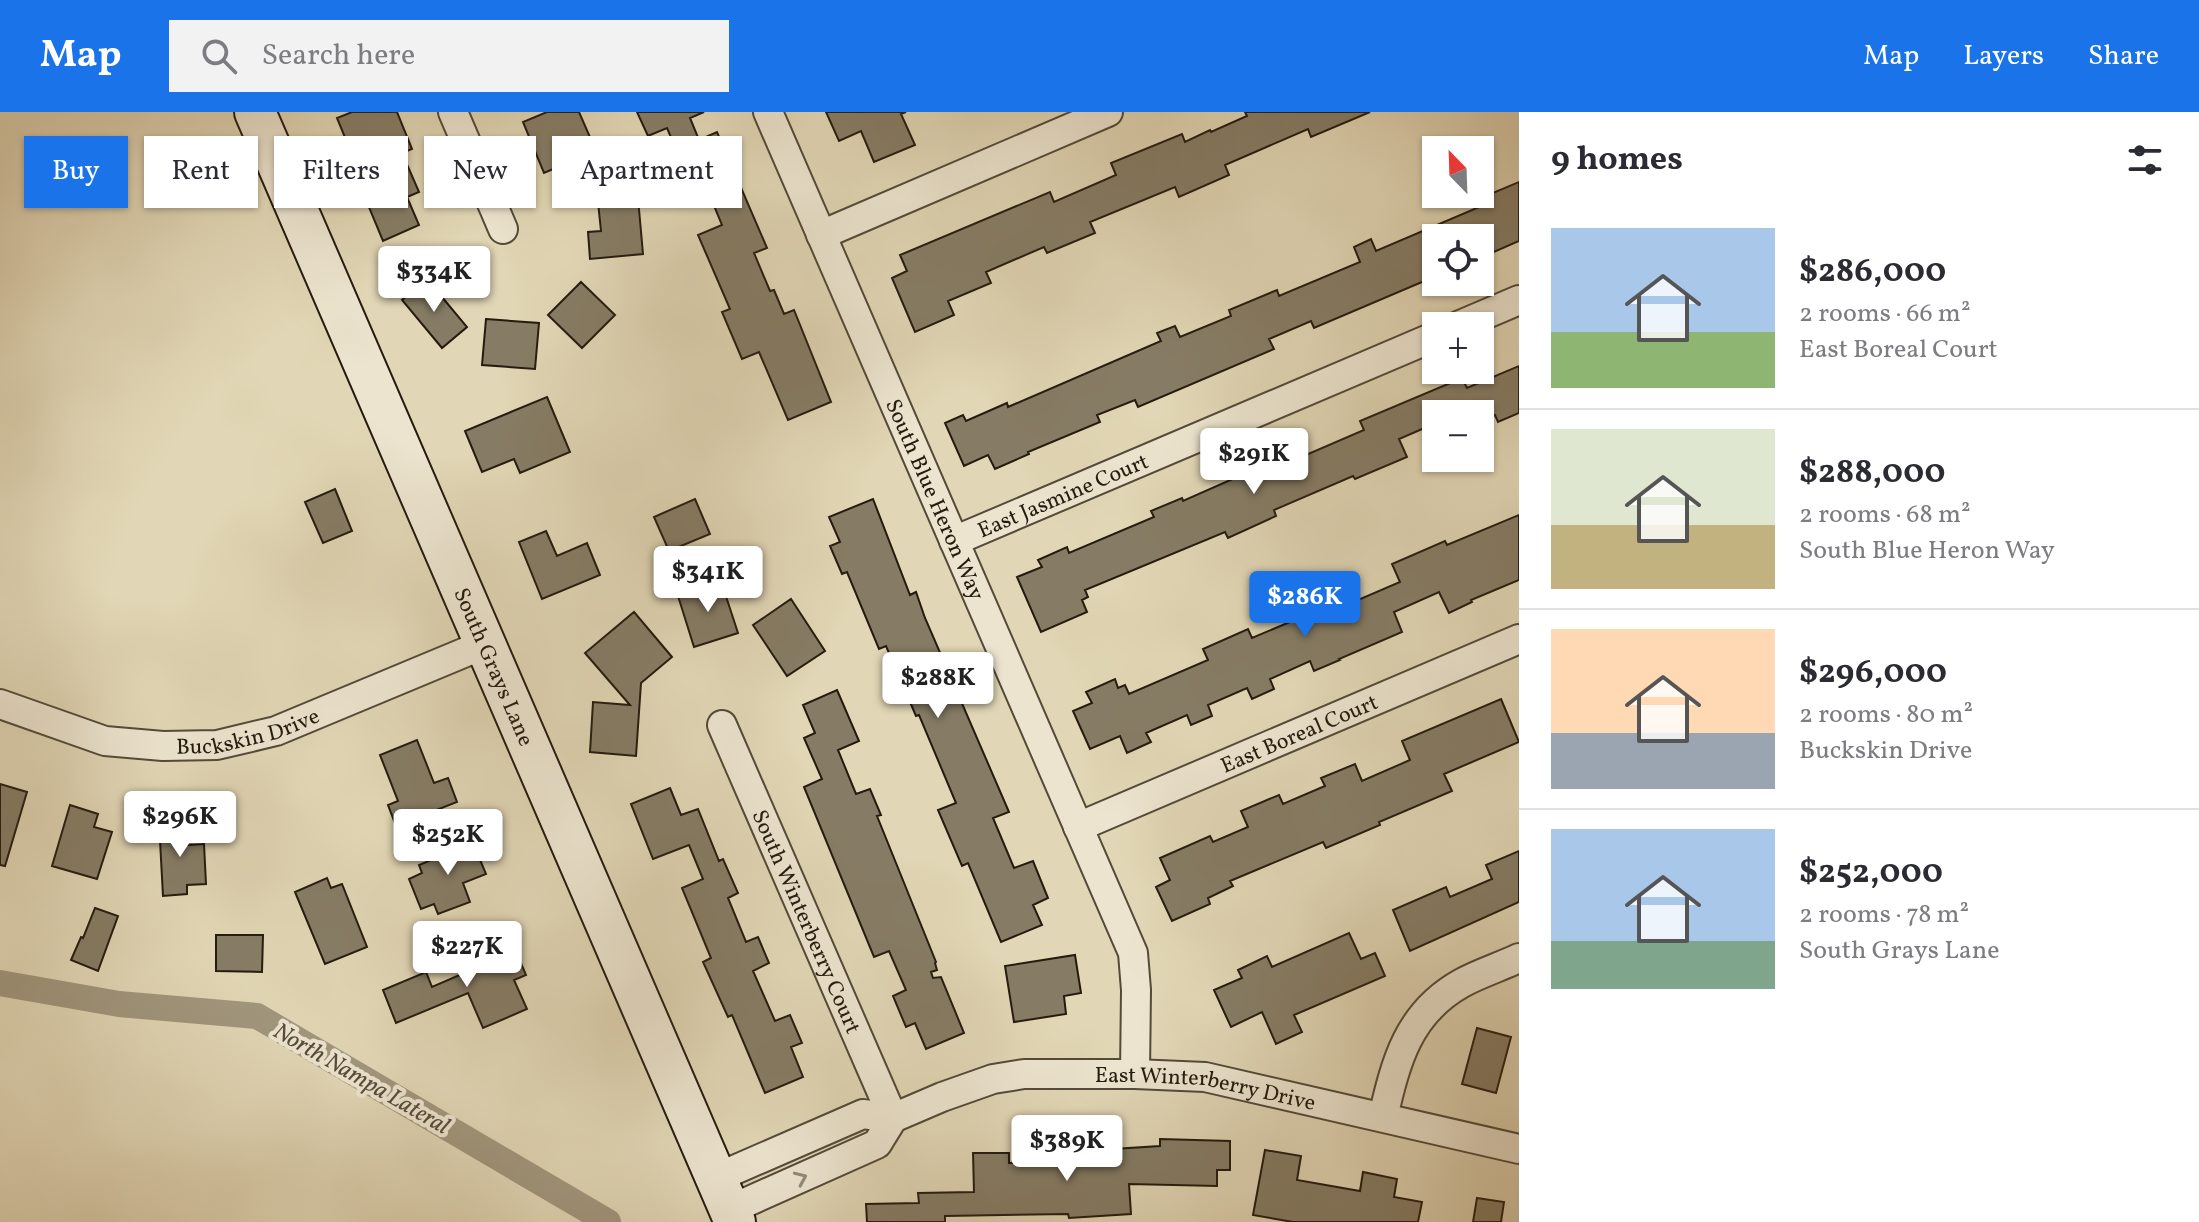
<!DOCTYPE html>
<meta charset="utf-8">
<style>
body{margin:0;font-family:Vollkorn,serif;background:#f2f2f3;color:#2b2b33;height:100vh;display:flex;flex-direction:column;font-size:30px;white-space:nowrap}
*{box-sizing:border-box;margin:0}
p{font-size:26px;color:#7c7c81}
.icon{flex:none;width:44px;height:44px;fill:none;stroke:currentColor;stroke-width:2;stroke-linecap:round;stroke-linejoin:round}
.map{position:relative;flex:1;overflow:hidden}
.details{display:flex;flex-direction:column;background:#fff;width:680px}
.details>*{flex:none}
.top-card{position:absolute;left:24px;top:24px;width:760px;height:72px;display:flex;gap:16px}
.needle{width:52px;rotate:337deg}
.controls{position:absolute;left:1422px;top:24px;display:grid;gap:16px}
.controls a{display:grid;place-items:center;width:72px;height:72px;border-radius:0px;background:#fff;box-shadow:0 2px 6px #0004;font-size:40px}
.price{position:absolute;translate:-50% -68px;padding:0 18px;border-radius:8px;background:#fff;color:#222;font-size:26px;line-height:52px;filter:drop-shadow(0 2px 4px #0008)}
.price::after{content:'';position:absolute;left:50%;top:48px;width:24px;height:18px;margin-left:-12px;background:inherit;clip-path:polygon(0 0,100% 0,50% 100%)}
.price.current{background:#1a73e8;color:#fff}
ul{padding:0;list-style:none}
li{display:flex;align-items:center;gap:24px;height:200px;padding:0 32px}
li+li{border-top:2px solid #e1e1e2}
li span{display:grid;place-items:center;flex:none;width:224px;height:160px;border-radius:0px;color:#555}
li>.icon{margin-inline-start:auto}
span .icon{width:96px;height:96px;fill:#fffc;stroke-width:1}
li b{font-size:34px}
h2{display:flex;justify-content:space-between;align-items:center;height:96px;padding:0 32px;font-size:34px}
.chip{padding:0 28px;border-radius:0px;background:#fff;box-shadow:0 2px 6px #0004;font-size:28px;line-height:72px}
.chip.current{background:#1a73e8;color:#fff}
header{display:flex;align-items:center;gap:48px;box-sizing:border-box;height:112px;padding:0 40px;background:#1a73e8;color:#fff}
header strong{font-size:38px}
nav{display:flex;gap:44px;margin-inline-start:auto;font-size:28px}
.search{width:560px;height:72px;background:#f2f2f3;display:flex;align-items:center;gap:20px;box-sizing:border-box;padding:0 28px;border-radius:0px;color:#7c7c81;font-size:30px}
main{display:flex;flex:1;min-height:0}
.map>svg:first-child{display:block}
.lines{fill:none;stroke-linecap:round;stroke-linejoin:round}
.canal{stroke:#a1967d;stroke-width:26}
.building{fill:#867c65;stroke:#241b0f;stroke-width:2}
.street-casing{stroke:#534a38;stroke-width:32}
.secondary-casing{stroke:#241b0f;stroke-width:44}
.street{stroke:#ece4cf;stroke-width:28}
.secondary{stroke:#ece4cf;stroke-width:40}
.oneway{stroke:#928a79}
.labels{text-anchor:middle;stroke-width:8;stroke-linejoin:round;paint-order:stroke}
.street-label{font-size:22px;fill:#241b0f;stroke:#ece4cf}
.water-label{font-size:24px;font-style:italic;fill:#564c3b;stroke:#ece4cf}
</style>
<header>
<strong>Map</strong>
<div class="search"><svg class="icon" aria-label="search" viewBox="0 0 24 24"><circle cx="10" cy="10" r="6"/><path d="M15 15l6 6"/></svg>Search here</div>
<nav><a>Map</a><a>Layers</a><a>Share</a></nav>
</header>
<main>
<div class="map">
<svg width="1519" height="1110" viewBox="0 0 1519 1110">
<rect width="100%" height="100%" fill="#e1d6b5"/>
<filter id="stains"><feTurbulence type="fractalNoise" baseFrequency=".0025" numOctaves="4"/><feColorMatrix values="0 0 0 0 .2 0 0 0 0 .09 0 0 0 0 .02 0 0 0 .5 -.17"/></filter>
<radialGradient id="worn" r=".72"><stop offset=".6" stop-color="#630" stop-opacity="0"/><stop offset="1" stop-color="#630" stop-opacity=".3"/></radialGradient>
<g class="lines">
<!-- canal -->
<path class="canal" d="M0 871 119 892 257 904 608 1110"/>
</g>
<!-- building -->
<path class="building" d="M352 0H397L412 37 402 41 419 80 407 85 419 113 383 129 361 76 365 74 337 6Z
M547 0H579L596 39 544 61 523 10Z
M637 0H704L690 6 699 28 717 20 767 136 754 141 770 179 774 178 784 202 794 198 831 290 788 308 759 240 742 247 722 200 730 197 698 123 722 113 708 79 696 84 667 16 648 24Z
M826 0H906L901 2 915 33 874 50 861 19 839 29Z
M1245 0H1370L1311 25 1308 17 1225 53 1229 63 1179 85 1175 75 1090 110 1095 121 1047 141 1044 135 986 160 991 171 948 189 954 203 915 220 892 166 907 159 900 143 1050 80 1054 90 1116 63 1111 51 1182 22 1185 30 1210 18 1211 20 1247 4Z
M1519 70V129L1480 146V126H1436V164L1314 216 1311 209 1269 227 1274 237 1138 295 1135 288 1097 303 1100 310 1028 340 1029 342 995 357 988 343 964 354 945 311 963 303 966 309 1007 291 1008 295 1161 229 1157 221 1175 214 1180 225 1231 204 1229 198 1277 178 1279 184 1360 150 1354 135 1371 127 1376 139 1491 90 1488 83Z
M638 86 643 142 590 147 588 120 601 119 598 90Z
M427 167 467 215 442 236 402 188Z
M581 170 615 203 582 236 548 203Z
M486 207 539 211 535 257 482 253Z
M1519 254V301L1498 310 1495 303 1480 309V302H1436V311L1399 327 1407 345 1355 367 1353 364 1274 398 1276 404 1228 426 1225 420 1085 478 1088 485 1082 488 1087 500 1041 520 1017 465 1042 455 1038 448 1067 435 1069 441 1154 405 1151 399 1182 386 1183 389 1278 347 1276 344 1302 333 1306 343 1364 318 1360 309 1462 266 1467 276Z
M547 285 570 340 520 361 514 347 482 360 465 319Z
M335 377 352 419 323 431 305 390Z
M695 387 710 422 669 439 654 405Z
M873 387 910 483 916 480 925 506 1009 700 993 706 1014 756 1033 749 1048 786 1033 793 1042 813 1001 830 968 751 962 754 938 698 956 691 919 603 916 604 886 534 879 537 847 460 842 462 830 434 840 430 829 405Z
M1519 403V468L1471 488 1472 490 1449 501 1439 480 1394 500 1402 520 1339 547 1340 548 1314 559 1310 549 1270 567 1274 577 1252 587 1247 576 1208 593 1212 604 1191 613 1187 603 1146 621 1151 630 1127 641 1120 624 1090 637 1073 599 1092 591 1086 580 1115 567 1118 576 1125 573 1129 582 1208 548 1203 537 1248 517 1252 526 1318 498 1321 504 1400 470 1392 452 1445 429 1447 433Z
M546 419 557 444 587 431 600 463 542 487 519 430Z
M721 469 738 521 694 535 678 484Z
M791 487 825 539 787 564 753 513Z
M634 500 672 545 641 571 636 644 590 640 593 590 630 593 585 541Z
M837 578 859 629 838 638 856 682 870 677 881 703 877 704 936 850 935 851 937 858 931 860 933 866 941 865 964 921 926 937 915 911 906 915 893 884 906 878 889 839 874 845 804 675 822 667 804 626 815 621 803 593Z
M1501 587 1519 630 1444 662 1452 679 1379 710 1380 713 1326 736 1323 730 1230 769 1233 774 1208 786 1210 792 1172 809 1156 775 1170 768 1160 746 1210 724 1213 730 1248 715 1241 699 1279 683 1283 692 1325 674 1321 666 1355 652 1362 669 1410 648 1402 629Z
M417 628 434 671 448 666 457 690 396 714 388 693 398 689 380 643Z
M0 672 27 680 5 754 0 753Z
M670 676 681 703 698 697 719 749 723 747 738 781 728 786 746 830 758 825 769 851 753 859 775 909 790 903 802 931 791 935 803 965 765 981 732 903 728 905 703 850 711 846 682 776 703 767 689 733 653 747 631 692Z
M70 693 98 702 94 715 112 720 97 767 52 754Z
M187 708 188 733 204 732 206 772 187 773V782L163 784 159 710Z
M470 724 486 762 463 771 470 790 438 802 434 792 421 797 409 767 422 761 419 753 448 741 445 734Z
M1519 739V790L1410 839 1393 798 1446 775 1450 785 1492 767 1486 753Z
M327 766 331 776 342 772 367 835 325 852 295 780Z
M95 796 118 804 98 859 71 848 81 825 83 826Z
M1349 821 1361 847 1375 841 1385 864 1294 903 1302 920 1276 932 1262 900 1231 915 1214 878 1242 866 1238 858 1267 844 1272 855Z
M216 823H263L262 860 216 859Z
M510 826 526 863 514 868 527 897 483 916 468 881 396 911 383 878 426 860 432 875 490 850 484 837Z
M1075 843 1081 881 1064 884 1066 902 1014 910 1005 854Z
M1477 916 1511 925 1496 981 1462 972Z
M1160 1027 1230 1029V1058H1217V1074L1129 1072 1131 1102 1069 1106 1068 1102 945 1104V1110H867L866 1092 919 1091 918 1081 974 1080 973 1041H1009V1051L1065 1050V1040L1160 1034Z
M1265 1038 1301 1044 1297 1068 1360 1079 1363 1060 1397 1067 1394 1085 1422 1090 1418 1110H1293L1253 1103Z
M1477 1086 1504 1090 1501 1110H1473Z"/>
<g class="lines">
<!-- street casing -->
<g class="street-casing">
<g id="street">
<path d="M453 0 503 117"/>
<path id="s1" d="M768 0 1133 841 1136 878 1135 962"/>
<path d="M821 123 1108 0"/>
<path d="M1458 214 1519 188"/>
<path id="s2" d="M954 429 1436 224"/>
<path id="s3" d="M0 592 105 629 163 634 217 633 276 619 485 532"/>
<path id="s4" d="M722 613 893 1006 942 985 993 967 1024 962H1135L1205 965 1519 1037"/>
<path id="s5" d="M1078 715 1519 527"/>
<path d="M1383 1005C1396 949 1408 901 1462 871 1480 861 1500 855 1519 846"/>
<path d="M716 1066 863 1002 893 1006 877 1032 729 1098"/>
</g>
</g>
<!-- secondary casing -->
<g class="secondary-casing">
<g id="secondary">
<path id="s6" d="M255 0 735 1110"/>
</g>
</g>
<!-- street -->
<use href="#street" class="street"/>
<!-- secondary -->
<use href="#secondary" class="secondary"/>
</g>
<!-- one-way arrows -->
<defs><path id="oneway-chevron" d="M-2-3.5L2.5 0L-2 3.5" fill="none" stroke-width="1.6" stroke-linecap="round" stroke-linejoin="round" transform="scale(2)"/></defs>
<use class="oneway" href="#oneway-chevron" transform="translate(801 1066) rotate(-24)"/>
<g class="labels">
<!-- street labels -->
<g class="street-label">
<text dy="8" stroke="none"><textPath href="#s2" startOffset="118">East Jasmine Court</textPath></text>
<text dy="8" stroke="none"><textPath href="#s1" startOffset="422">South Blue Heron Way</textPath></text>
<text dy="8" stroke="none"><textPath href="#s6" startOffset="604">South Grays Lane</textPath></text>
<text dy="8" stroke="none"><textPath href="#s3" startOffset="256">Buckskin Drive</textPath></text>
<text dy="8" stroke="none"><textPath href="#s5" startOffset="240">East Boreal Court</textPath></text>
<text dy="8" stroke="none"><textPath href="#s4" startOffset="214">South Winterberry Court</textPath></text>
<text dy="8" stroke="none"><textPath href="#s4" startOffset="750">East Winterberry Drive</textPath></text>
</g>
<!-- water labels -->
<g class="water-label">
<text transform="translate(362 966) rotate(30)" y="8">North Nampa Lateral</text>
</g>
</g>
<rect width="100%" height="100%" filter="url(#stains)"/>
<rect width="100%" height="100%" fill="url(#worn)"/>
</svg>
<div class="controls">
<a><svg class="needle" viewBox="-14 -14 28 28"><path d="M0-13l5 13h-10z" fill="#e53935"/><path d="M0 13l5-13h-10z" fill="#7c7c81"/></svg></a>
<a><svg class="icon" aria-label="locate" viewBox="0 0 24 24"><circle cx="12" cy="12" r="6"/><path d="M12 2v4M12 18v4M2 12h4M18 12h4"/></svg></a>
<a>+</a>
<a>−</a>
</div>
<b class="price" style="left:434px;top:202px">$334K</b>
<b class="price" style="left:1254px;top:384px">$291K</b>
<b class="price" style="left:708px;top:502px">$341K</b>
<b class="price current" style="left:1305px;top:527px">$286K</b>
<b class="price" style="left:938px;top:608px">$288K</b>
<b class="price" style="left:180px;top:747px">$296K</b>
<b class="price" style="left:448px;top:765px">$252K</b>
<b class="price" style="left:467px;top:877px">$227K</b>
<b class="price" style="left:1067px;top:1071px">$389K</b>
<div class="top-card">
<a class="chip current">Buy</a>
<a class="chip">Rent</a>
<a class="chip">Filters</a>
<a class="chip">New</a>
<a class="chip">Apartment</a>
</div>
</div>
<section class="details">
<h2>9 homes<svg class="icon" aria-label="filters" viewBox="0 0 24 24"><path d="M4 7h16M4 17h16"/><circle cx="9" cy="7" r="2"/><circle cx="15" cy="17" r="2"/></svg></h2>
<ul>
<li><span style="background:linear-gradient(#a9c7e8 65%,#8fb573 0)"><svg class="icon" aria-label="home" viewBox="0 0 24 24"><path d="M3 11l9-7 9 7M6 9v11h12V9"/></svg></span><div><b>$286,000</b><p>2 rooms · 66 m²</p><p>East Boreal Court</p></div></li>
<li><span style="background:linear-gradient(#dfe7d0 60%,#c2b280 0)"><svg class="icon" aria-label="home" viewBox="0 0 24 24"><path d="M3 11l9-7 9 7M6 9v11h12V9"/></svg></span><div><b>$288,000</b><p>2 rooms · 68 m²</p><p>South Blue Heron Way</p></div></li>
<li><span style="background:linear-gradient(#ffd9b3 65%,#9aa5b1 0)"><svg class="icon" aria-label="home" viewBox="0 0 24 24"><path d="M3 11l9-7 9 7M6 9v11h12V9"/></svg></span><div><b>$296,000</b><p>2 rooms · 80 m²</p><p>Buckskin Drive</p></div></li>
<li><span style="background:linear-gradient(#a9c7e8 70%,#7fa58c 0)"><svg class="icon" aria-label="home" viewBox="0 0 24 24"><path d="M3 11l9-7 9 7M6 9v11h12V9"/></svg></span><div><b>$252,000</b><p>2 rooms · 78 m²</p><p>South Grays Lane</p></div></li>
</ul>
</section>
</main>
